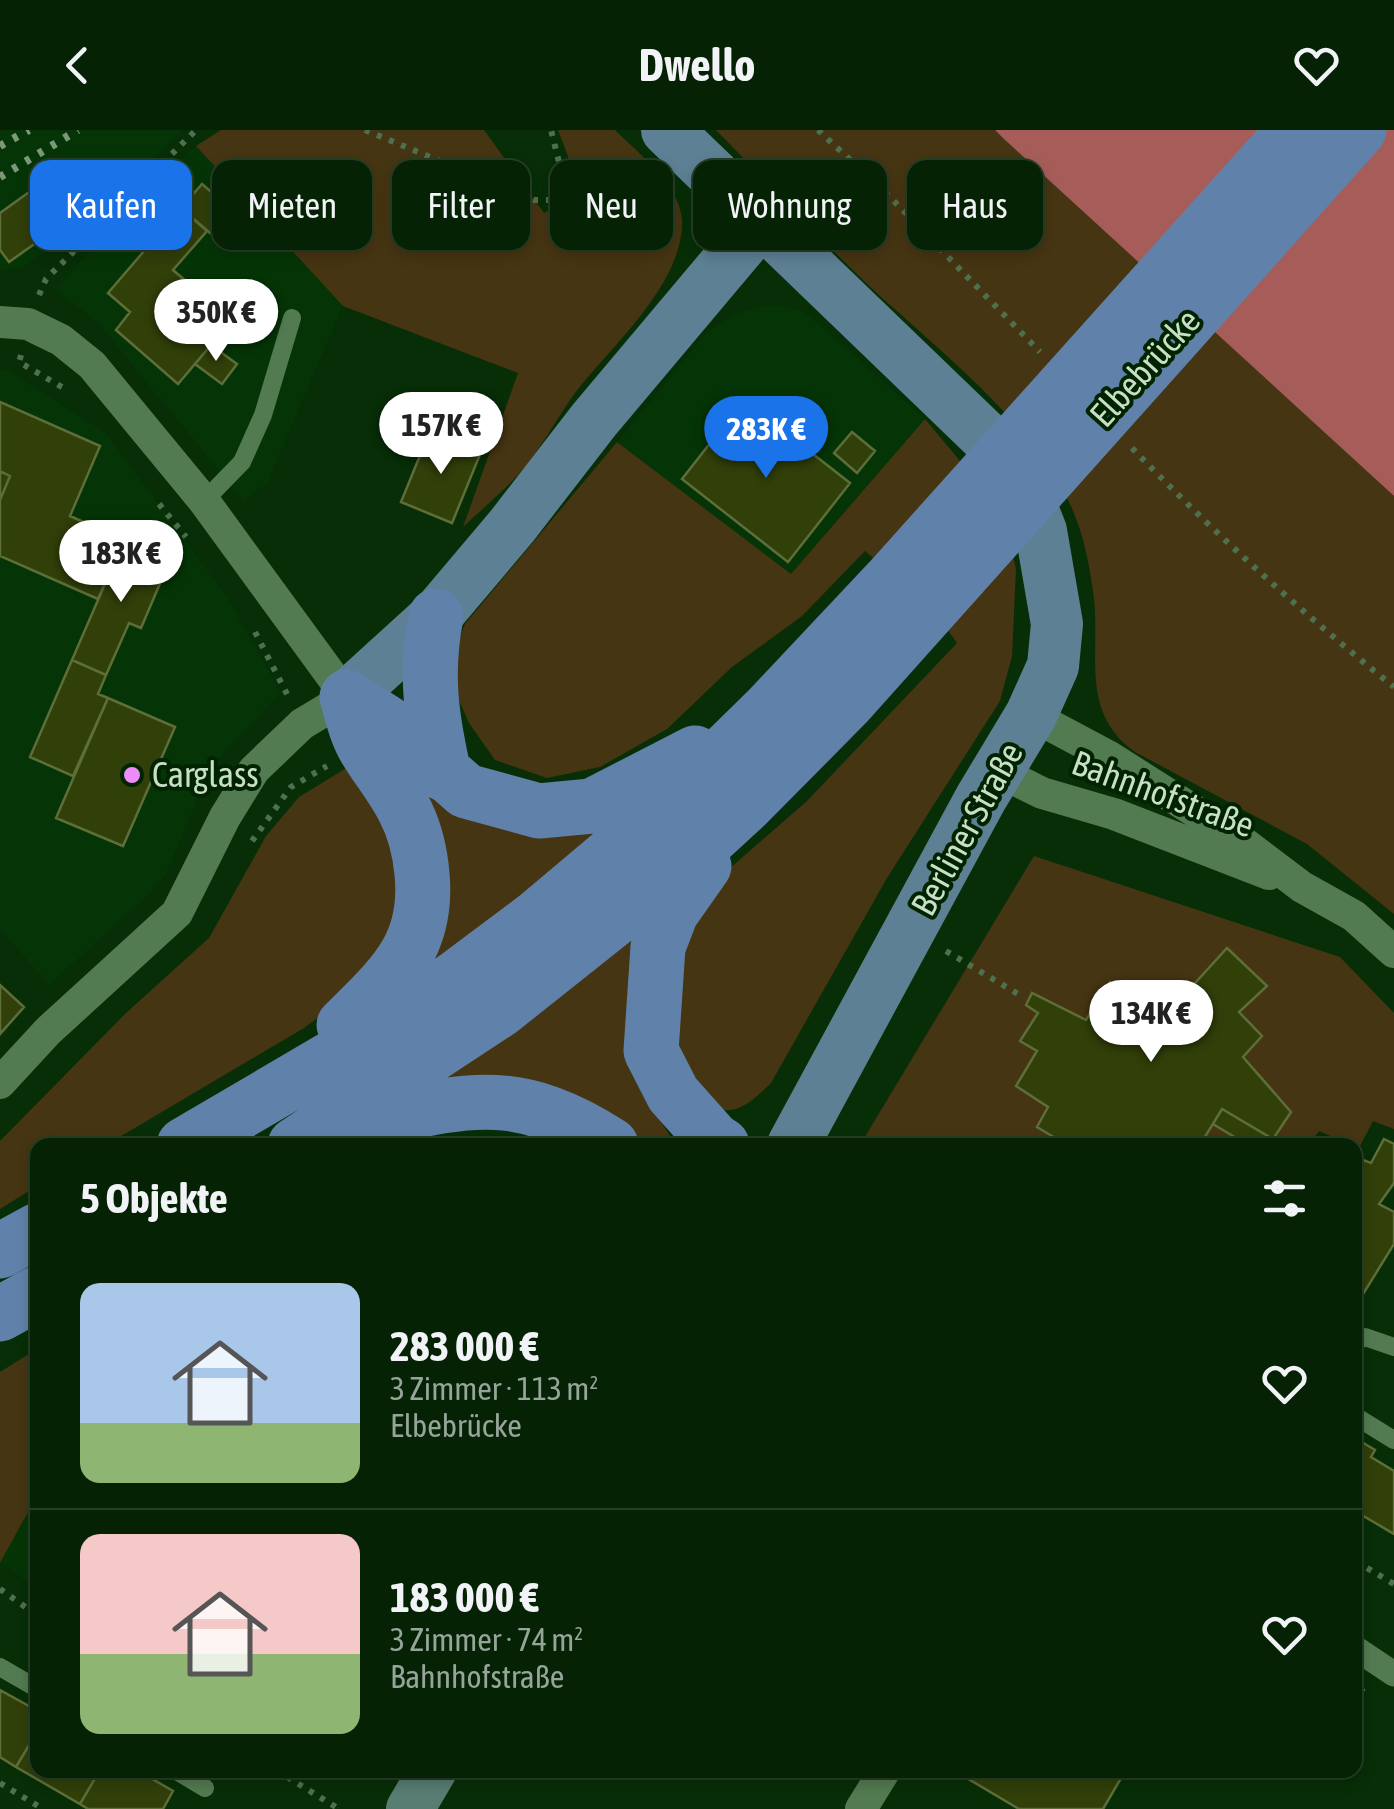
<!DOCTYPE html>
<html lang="de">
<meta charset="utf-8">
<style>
body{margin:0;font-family:"Asap Condensed",sans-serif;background:#132f13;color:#f1f3f6;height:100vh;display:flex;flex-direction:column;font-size:38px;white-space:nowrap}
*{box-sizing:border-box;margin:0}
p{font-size:32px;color:#97a49a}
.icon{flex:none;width:55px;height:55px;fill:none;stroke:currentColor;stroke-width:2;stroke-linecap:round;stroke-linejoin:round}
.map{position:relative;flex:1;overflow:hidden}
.details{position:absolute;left:30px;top:1008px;width:1332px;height:640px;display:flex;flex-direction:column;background:#052205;border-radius:20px;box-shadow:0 5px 15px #0003,0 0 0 2px #263f27}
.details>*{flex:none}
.banner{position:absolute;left:30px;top:30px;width:1335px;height:90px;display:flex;gap:20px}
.price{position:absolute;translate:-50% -85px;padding:0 22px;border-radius:35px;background:#fff;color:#222;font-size:32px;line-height:65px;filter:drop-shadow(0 2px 5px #0008)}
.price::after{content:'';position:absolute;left:50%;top:60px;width:30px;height:22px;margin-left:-15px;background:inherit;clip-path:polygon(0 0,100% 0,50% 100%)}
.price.active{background:#1a73e8;color:#fff}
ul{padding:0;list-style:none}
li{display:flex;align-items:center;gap:30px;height:250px;padding:0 50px}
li+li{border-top:2px solid #263f27}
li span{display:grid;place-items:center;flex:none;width:280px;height:200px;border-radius:20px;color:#555}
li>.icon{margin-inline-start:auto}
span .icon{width:120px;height:120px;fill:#fffc;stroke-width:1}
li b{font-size:42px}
h2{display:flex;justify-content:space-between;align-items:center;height:120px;padding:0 50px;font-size:42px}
.chip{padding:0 35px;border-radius:20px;background:#052205;box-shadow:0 5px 15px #0003,0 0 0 2px #263f27;font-size:35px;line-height:90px}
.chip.active{background:#1a73e8;color:#fff}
header{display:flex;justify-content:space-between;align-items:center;height:130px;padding:0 50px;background:#052205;font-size:45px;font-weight:700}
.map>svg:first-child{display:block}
.built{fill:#053506}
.green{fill:#463512}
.water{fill:#a65d5a}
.building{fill:#313f09;stroke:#5e6e39;stroke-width:2.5}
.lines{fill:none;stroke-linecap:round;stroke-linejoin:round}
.path{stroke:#4f704f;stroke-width:6;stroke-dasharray:5 8;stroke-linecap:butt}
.service{stroke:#537b51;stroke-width:18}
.pedestrian{stroke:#537b51;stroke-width:25}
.minor{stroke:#537b51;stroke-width:32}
.secondary{stroke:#587d73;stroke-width:48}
.primary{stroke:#5d8094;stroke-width:52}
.trunk{stroke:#6082aa;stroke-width:55}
.rail{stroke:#7c987b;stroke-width:8;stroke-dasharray:5 10;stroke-linecap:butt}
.poi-dot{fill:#ed8cf9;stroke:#002400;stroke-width:4}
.labels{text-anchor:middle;stroke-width:8;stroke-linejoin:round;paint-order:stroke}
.street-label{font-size:35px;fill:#c9dec7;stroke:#002400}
.poi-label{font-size:35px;fill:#c9dec7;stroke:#002400;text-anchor:start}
</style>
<header><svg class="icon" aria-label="back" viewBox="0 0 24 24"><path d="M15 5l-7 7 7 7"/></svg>Dwello<svg class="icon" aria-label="heart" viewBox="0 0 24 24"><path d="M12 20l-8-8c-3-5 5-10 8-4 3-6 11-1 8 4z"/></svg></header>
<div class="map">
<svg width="1394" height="1679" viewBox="0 0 1394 1679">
<rect width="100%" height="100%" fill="#072e07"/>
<!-- built -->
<path class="built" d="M0 0H181L123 67 22 138 0 140Z
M196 16 343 176 267 354 243 370 99 194 55 159 159 48Z
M761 175 784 176 801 181 818 193 925 289 791 444 617 312 707 202 737 184Z
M0 240 9 241 106 303 227 467 281 562 210 639 166 744 146 767 49 855 0 799Z
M37 1366V1459L1 1432Z"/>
<!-- green -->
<path class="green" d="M221 0H484L544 83C586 58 572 38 558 0H615C638 23 680 55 682 90 684 154 611 216 575 263 556 289 540 321 518 345 501 363 481 380 463 397L518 243 343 176 196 16Z
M716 0H995L1394 366V784L1307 714 1135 622C1080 582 1100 528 1094 469 1090 437 1084 404 1070 374 1032 291 932 215 865 152 814 103 766 51 716 0Z
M925 289 976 350 1006 395 1016 439 1012 526 1000 571 887 748 771 953C738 986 725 989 686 962L661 860 706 759 807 671 957 513 931 477 865 421 802 486 732 537 667 599 600 637 547 648 495 630 469 593 446 541 465 494 617 312 791 444Z
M392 609 608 704 412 854Z
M348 637 390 694 403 758 395 808 362 855 304 898 106 1015H38L37 1056 0 1079V1011L126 883 209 808 266 706 299 667Z
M1034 726 1340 827 1394 883V999L1373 991 1359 1018 1319 1001 1309 1015H860Z
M651 786 655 982 676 1015H648L612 990 417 964Z
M37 1219V1366L0 1433V1242Z"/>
<!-- water -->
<path class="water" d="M995 0H1394V366L1004 9Z"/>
<!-- building -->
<path class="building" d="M96 32 120 65 46 117 40 110 9 132 0 120V83L32 60 40 72Z
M202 54 231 79 210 103 181 78Z
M181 78 207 101 173 140 232 190 178 254 116 200 130 182 108 163Z
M211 215 237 234 222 254 195 234Z
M744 270 850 353 788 432 682 349Z
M0 272 100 316 70 386 124 410 98 469 0 426V370L10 346 0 341Z
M430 301 481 322 452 393 401 372Z
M852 302 875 321 857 343 834 323Z
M0 341 10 346 0 370Z
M124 410 170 430 141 498 129 493 106 545 72 530Z
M72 530 106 545 98 564 108 568 73 646 30 627Z
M108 568 175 597 123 716 56 688Z
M1227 818 1267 856 1239 882 1262 906 1243 927 1291 982 1273 1009 1222 979 1200 1015H1067L1037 997 1048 977 1016 956 1037 921 1020 911 1038 883 1026 875 1032 863 1086 890 1110 852 1166 885Z
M0 855 24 877 0 904Z
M1222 979 1283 1015H1248L1213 994Z
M1384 1009 1394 1014V1053L1379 1074 1394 1082V1114L1355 1177V1027L1371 1033Z
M1360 1311 1375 1320 1371 1327 1394 1341V1404L1355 1381V1318Z
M0 1560 38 1581V1600L16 1637 0 1627Z
M38 1600V1640H100L80 1674 16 1637Z
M100 1640H137L173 1661 163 1679H88L80 1674Z
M970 1640H1103L1120 1650 1103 1679H1019L965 1647Z"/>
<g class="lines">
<!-- path -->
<path class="path" d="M365 0 534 70H556L565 56 551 0
M818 0 890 67 1040 222
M39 165 46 149 196 0
M21 225 19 232 67 260
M1132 318C1214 403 1302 483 1394 557
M159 374 186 407
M255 502 288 566
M252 711 291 657 327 636
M946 821 1018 864
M1355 1434 1362 1435 1394 1454
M0 1459 38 1486
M1355 1571 1363 1558
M276 1640 339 1679
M914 1643 929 1640
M0 1653 43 1679"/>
<!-- service -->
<path class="service" d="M204 371 242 332 263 285 292 188
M1355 1212 1365 1207 1394 1217
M1355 1286 1394 1310
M0 1537 38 1559
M175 1640 205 1658"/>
<!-- pedestrian -->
<path class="pedestrian" d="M1355 1518 1394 1544"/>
<!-- minor -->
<path class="minor" d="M0 192 28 194 61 210 92 235 204 371 347 567 302 594 254 640 225 687 177 783 48 901 0 953
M1031 585 1108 626 1240 710 1302 757 1354 786 1394 822
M998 641 1042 663 1114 684 1269 744
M861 1679 885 1640"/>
<!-- secondary -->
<path class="secondary" d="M410 1679 433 1640"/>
<!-- primary -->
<path class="primary" d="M667 0 990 311 1026 363 1041 401 1057 494 1053 536 1031 585 981 668 793 1015
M347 567 436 486 512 396 594 290 763 89"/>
<!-- trunk -->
<path class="trunk" d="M436 486C425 544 431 586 444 644
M347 567 392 596 466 661 539 681 592 676 695 623
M704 736 671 783 658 817 651 921 673 964 714 1010 722 1015
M344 895C391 848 429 817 422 744 420 721 414 697 403 677 392 656 377 638 365 618 356 603 352 584 347 567
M344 997C454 974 508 948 611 1015
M184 1015 363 910 457 847 537 787 677 669 767 581 893 447 1294 0
M295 1015 500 880 671 744 747 674 847 573 1359 0
M0 1121 38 1100
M0 1184 38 1163"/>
<!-- rail -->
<path class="rail" d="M0 16 29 0
M0 47 78 0"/>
</g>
<!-- markers -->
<circle class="poi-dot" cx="132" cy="645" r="10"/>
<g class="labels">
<!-- street labels -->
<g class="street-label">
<text transform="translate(1145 238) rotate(-48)" y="12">Elbebrücke</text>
<text transform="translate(1163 664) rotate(20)" y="12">Bahnhofstraße</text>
<text transform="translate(967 699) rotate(-61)" y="12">Berliner Straße</text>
</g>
<!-- poi labels -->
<g class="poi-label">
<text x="152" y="657">Carglass</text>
</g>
</g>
</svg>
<b class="price" style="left:216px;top:234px">350K €</b>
<b class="price" style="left:441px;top:347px">157K €</b>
<b class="price active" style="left:766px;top:351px">283K €</b>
<b class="price" style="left:121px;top:475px">183K €</b>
<b class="price" style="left:1151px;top:935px">134K €</b>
<div class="banner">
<a class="chip active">Kaufen</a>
<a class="chip">Mieten</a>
<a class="chip">Filter</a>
<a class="chip">Neu</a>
<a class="chip">Wohnung</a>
<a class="chip">Haus</a>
</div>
<section class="details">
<h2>5 Objekte<svg class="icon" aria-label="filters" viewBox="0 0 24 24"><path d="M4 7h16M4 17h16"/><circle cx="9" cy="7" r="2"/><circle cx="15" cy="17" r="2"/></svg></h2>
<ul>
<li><span style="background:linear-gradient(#a9c7e8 70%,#8fb573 0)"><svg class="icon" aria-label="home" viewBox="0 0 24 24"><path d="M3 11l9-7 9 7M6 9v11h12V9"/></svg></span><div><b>283 000 €</b><p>3 Zimmer · 113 m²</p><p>Elbebrücke</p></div><svg class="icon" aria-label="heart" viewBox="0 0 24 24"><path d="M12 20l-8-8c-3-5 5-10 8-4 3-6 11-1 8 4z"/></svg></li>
<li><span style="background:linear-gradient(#f6c9c9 60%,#8fb573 0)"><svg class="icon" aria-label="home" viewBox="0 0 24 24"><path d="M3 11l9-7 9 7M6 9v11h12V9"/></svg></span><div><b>183 000 €</b><p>3 Zimmer · 74 m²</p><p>Bahnhofstraße</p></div><svg class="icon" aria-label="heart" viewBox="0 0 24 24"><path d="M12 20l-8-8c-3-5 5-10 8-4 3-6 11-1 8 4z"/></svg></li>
</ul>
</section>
</div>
